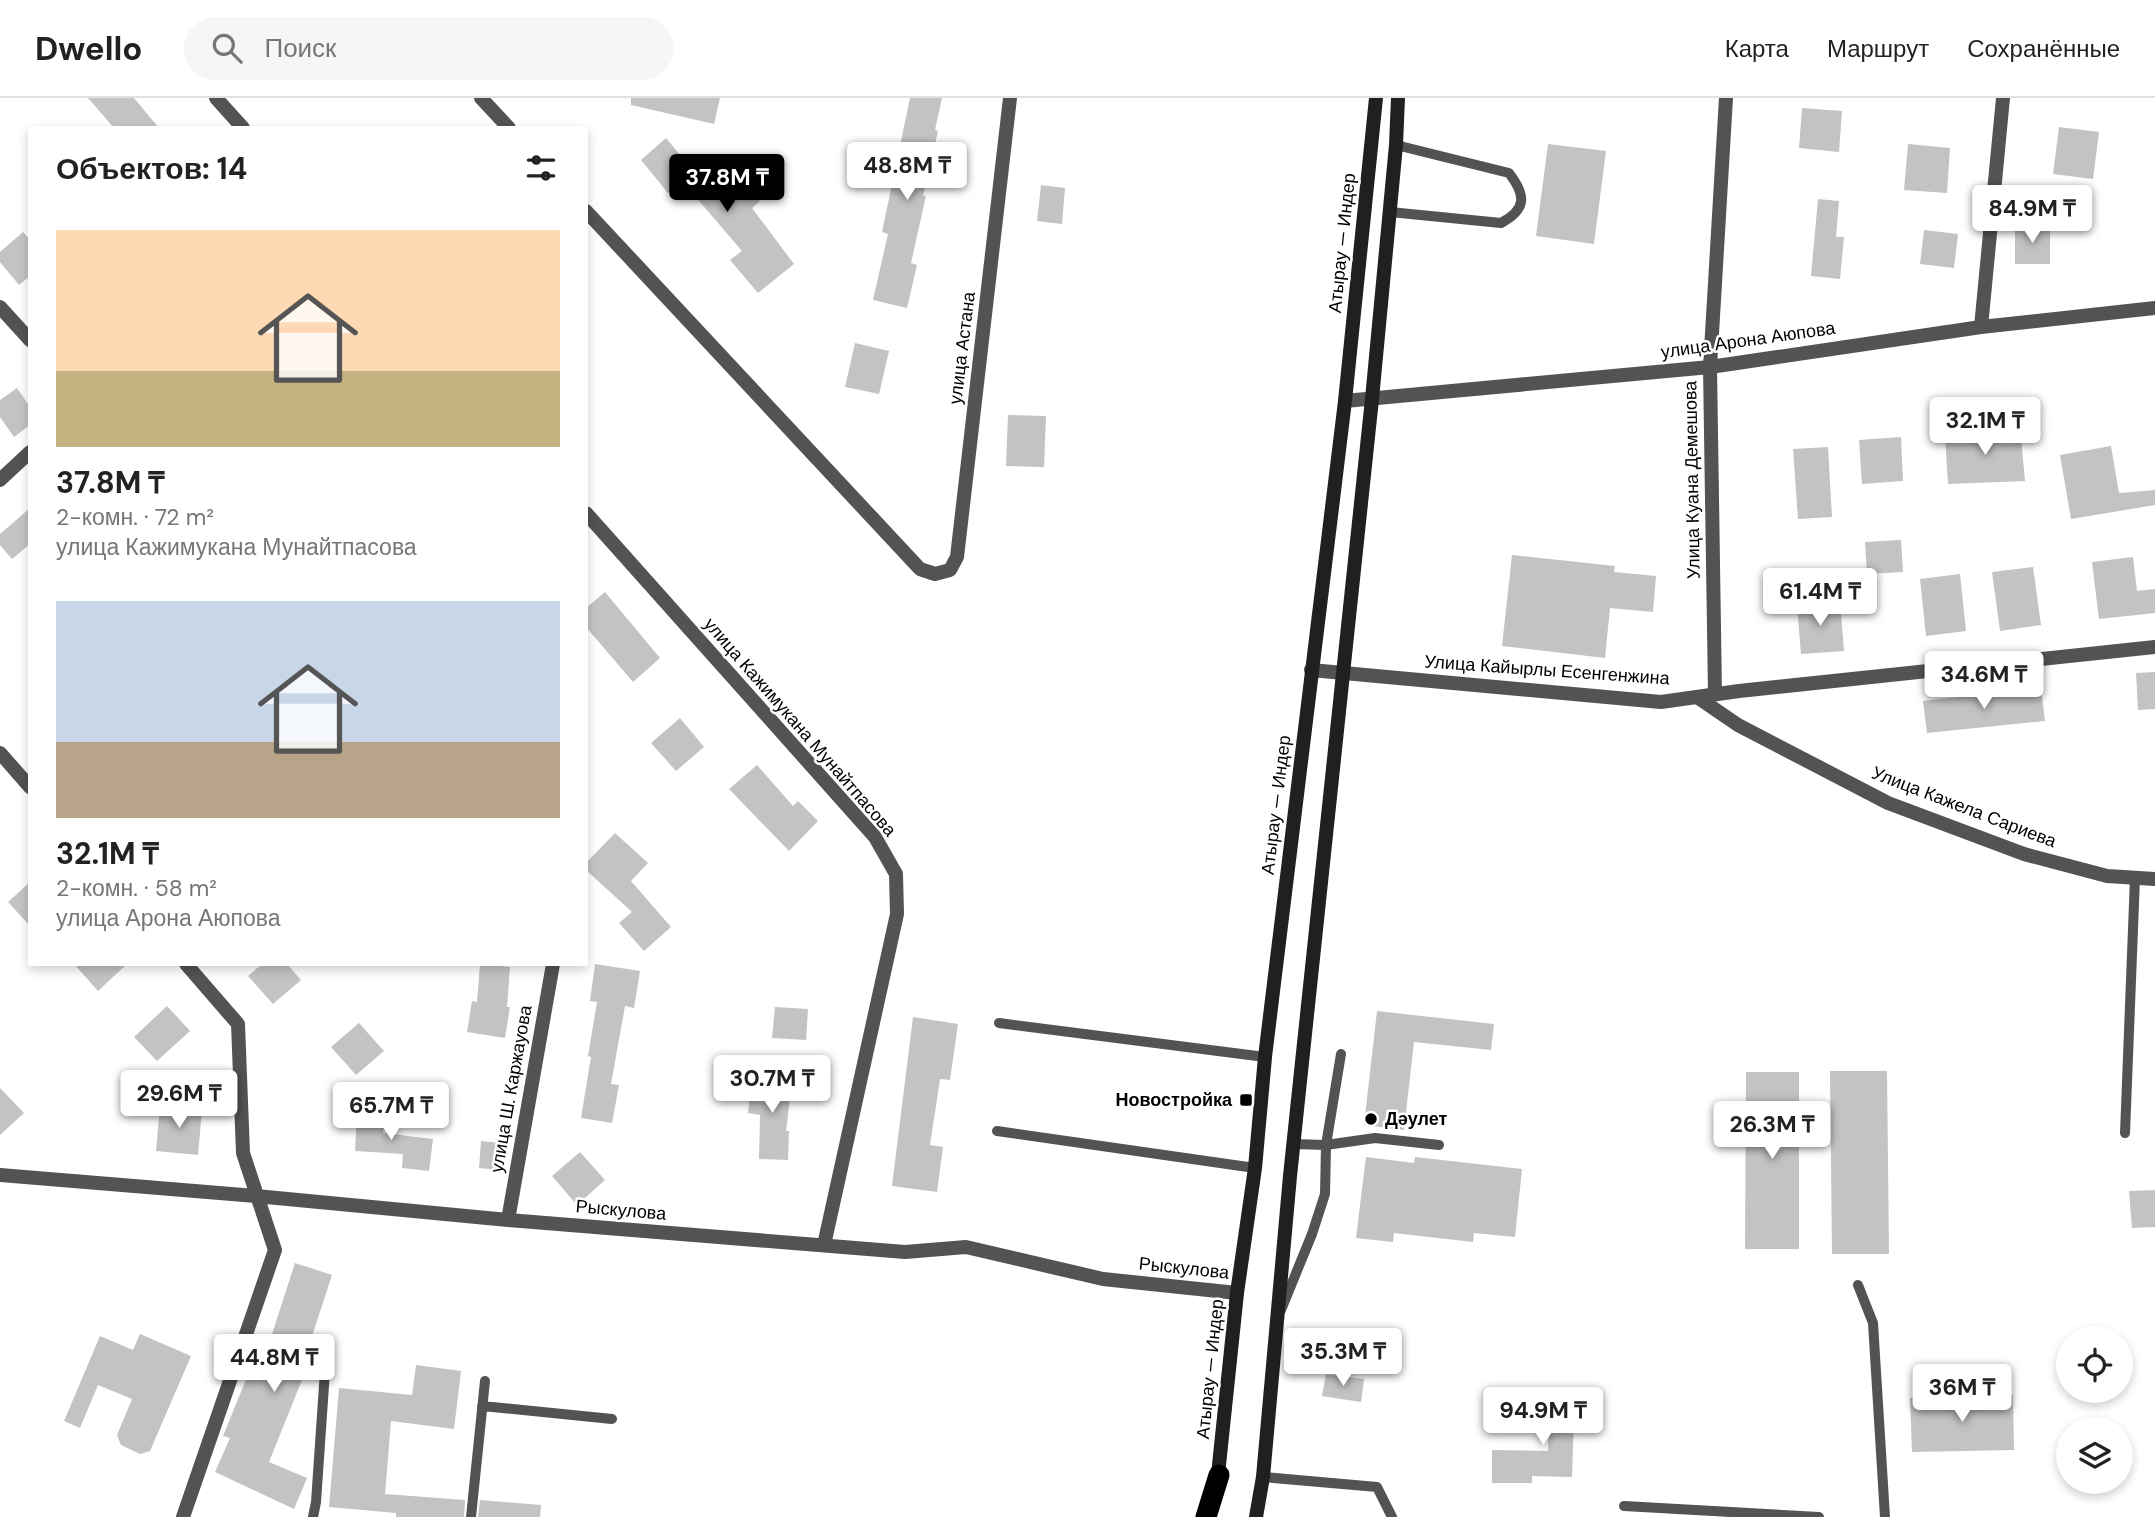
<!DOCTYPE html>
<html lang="ru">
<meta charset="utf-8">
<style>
body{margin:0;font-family:"DM Sans",sans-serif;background:#f6f6f6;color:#222;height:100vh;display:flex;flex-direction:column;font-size:26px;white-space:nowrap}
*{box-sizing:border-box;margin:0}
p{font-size:23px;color:#767676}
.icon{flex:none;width:38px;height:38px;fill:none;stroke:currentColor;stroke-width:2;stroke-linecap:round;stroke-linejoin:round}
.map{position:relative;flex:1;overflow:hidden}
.sheet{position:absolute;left:28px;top:28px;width:560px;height:840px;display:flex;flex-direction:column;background:#fff;border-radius:0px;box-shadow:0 4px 10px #0003}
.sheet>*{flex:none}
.fabs{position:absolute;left:2056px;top:1228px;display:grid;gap:14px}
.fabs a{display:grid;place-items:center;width:77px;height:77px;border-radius:50%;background:#fff;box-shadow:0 4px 10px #0003;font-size:35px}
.price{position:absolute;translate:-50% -60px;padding:0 16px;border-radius:7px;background:#fff;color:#222;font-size:23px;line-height:46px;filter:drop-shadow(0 2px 4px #0008)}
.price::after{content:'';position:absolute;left:50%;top:42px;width:21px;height:16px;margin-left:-10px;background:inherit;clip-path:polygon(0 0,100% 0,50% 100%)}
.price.active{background:#000;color:#fff}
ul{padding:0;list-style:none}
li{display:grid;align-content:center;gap:14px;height:371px;padding:0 28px}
li span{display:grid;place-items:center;height:217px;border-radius:0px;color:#555}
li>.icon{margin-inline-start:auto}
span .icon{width:126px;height:126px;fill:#fffc;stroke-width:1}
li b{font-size:30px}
h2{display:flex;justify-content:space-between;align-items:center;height:84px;padding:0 28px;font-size:30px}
header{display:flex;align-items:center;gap:42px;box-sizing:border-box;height:98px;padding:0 35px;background:#fff;border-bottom:2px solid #e0e0e0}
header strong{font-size:33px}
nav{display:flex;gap:38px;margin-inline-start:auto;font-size:24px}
.search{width:490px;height:63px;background:#f6f6f6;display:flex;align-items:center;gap:18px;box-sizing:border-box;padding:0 24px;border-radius:38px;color:#767676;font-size:26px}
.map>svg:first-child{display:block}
.building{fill:#c3c3c3}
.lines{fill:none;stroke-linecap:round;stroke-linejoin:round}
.lane{stroke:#535353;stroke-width:10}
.street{stroke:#535353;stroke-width:14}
.secondary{stroke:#202020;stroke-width:14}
.highway{stroke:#000;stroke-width:21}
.poi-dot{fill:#000;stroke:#fff;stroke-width:2.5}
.labels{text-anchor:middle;stroke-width:5;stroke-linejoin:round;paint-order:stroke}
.street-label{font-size:18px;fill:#000;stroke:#fff}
.poi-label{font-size:18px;font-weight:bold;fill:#000;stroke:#fff;text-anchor:end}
</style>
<header>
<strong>Dwello</strong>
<div class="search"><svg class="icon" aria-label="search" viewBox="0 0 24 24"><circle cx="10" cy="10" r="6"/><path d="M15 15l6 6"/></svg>Поиск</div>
<nav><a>Карта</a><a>Маршрут</a><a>Сохранённые</a></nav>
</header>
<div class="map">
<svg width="2155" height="1419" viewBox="0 0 2155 1419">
<rect width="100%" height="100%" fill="#fff"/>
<!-- building -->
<path class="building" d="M88 0H134L159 30H114Z
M631 0H720L714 26 631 7Z
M910 0H942L935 32 938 33 923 98H926L911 165 917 167 907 210 873 202 888 136 882 134Z
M1802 10 1842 13 1839 54 1799 50Z
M2059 29 2099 34 2093 81 2053 76Z
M666 40 708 91 735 70 760 103 752 110 794 166 758 195 730 162 742 153 682 83 668 95 641 62Z
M1548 46 1606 53 1594 146 1536 138Z
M1908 46 1950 50 1947 95 1904 92Z
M1041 87 1065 90 1062 126 1037 123Z
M1818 101 1839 103 1836 139H1844L1840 181 1811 178Z
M2015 128H2050V166H2015Z
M1924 132 1958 136 1954 170 1920 166Z
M23 134 30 142V178L19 187 0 164V154Z
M855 245 889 253 879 296 845 289Z
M17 290 30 309V327L14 339 0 319V302Z
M1008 317 1046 318 1044 369 1006 368Z
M2020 329 2025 383 1948 386 1945 337Z
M1901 339 1903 383 1862 386 1859 342Z
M2111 348 2119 395 2155 392V407L2071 421 2060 357Z
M1828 349 1832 419 1798 421 1793 351Z
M30 410V446L12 461 0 447V436Z
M1901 442 1903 474 1867 476 1865 444Z
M1512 457 1615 468 1614 474 1656 478 1653 514 1610 510 1605 560 1502 548Z
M2133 459 2137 493 2155 491V515L2099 521 2092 464Z
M2033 469 2041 527 2000 533 1992 474Z
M1960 476 1966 533 1926 538 1920 481Z
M605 494 660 560 633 584 586 529V510Z
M1840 504 1844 553 1801 556 1797 507Z
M2155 574V611L2138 612 2136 575Z
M2041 590 2045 623 1927 635 1923 603Z
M680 620 704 649 676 673 651 645Z
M757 667 793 708 798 703 818 723 789 753 729 691Z
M615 735 648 765 631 783 671 829 644 853 619 825 632 814 586 772V765Z
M30 784V828L8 804Z
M74 866H127L98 893Z
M262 866H287L301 882 273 906 248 878Z
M480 866 510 869 507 909H510L505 940 467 934 472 903 477 904Z
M595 866 640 873 634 910 625 908 611 986 619 987 612 1025 581 1020 591 959 588 958 597 904 590 903Z
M167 908 190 933 157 963 134 939Z
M775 909 808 911 806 942 772 940Z
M1377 913 1494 926 1491 952 1414 944 1404 1032 1364 1027Z
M913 919 958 926 950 982 940 981 930 1047 943 1049 937 1094 892 1088Z
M359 925 384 953 356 977 331 949Z
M1830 973H1887L1889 1156H1832Z
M1746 974H1799V1151H1745Z
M752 977 792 982 786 1033H789L788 1062 759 1061 760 1017 748 1015Z
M0 990 24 1015 0 1037Z
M160 1008 202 1012 198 1057 156 1053Z
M357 1013 385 1015 383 1035 433 1041 429 1073 402 1070 403 1056 355 1053Z
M481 1043 501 1045 499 1072 479 1070Z
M580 1054 605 1082 577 1107 552 1078Z
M1366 1059 1414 1065 1415 1059 1522 1071 1515 1139 1474 1135 1473 1144 1394 1135 1393 1144 1356 1140Z
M2155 1092V1129L2132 1130 2129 1093Z
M295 1165 332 1177 300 1275 304 1277 269 1364 307 1380 294 1411 215 1374 230 1340 223 1338 256 1257 264 1261Z
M140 1236 191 1258 150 1353 140 1356 121 1347 117 1337 132 1301 98 1287 80 1330 64 1323 100 1238 133 1252Z
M416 1267 461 1273 454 1331 391 1323 385 1396 465 1402 464 1419H396V1415L329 1409 339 1290 412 1297Z
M1326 1276 1364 1281 1361 1304 1322 1298Z
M1550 1289H1575L1572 1379 1532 1378V1385H1492V1352L1548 1353Z
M2013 1297 2014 1352 1912 1354 1910 1300Z
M480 1402 541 1407 540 1419H478Z"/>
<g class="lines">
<!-- lane -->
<path class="lane" d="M1390 114 1501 125C1527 111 1526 97 1509 75L1396 47
M999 925 1265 959
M997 1033 1255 1070
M2125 1035 2135 780
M1294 1046 1326 1047 1375 1040 1439 1047
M1858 1187 1873 1225 1885 1419
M1281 1212 1312 1136 1325 1096 1326 1047 1341 956
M482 1308 612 1321
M1263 1379 1377 1389 1392 1419
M1624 1408 1819 1419
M313 1419 316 1404 327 1244
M471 1419 485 1283"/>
<!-- street -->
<path class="street" d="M216 0 243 30
M481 0 509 30
M586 113 920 471 935 476 950 472 957 459 1010 0
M0 209 30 242
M1981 229 2003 0
M1345 303 1710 269 1981 229 2155 210
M0 382 30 354
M586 415 875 739 896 776 897 816 824 1147
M1311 572 1661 604 1739 593 2155 549
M1715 596 1710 269 1726 0
M1697 599 1738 627 1888 705 2024 756 2107 778 2155 781
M0 655 30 689
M0 1077 256 1098 508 1122 905 1154 966 1149 1103 1181 1237 1195
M508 1122 553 866
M183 1419 275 1152 243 1055 238 926 186 866"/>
<!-- secondary -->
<path class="secondary" d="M1217 1386 1237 1195 1255 1070 1265 959 1345 303 1376 0
M1256 1419 1263 1379 1290 1078 1372 301 1396 47 1398 0"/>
<!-- highway -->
<path class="highway" d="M1206 1419 1219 1377"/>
</g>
<!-- markers -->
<g class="poi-dot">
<rect x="1239" y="995" width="14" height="14" rx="3.5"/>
<circle cx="1371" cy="1021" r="7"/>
</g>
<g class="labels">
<!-- street labels -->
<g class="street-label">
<text transform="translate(1342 145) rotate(-84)" y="6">Атырау — Индер</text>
<text transform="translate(1748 242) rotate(-8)" y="6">улица Арона Аюпова</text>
<text transform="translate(962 250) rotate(-83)" y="6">улица Астана</text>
<text transform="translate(1692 382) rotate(-91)" y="6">Улица Куана Демешова</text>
<text transform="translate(1547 572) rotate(4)" y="6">Улица Кайырлы Есенгенжина</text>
<text transform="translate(800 629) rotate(49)" y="6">улица Кажимукана Мунайтпасова</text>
<text transform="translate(1276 707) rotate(-83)" y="6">Атырау — Индер</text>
<text transform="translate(1964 709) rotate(21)" y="6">Улица Кажела Сариева</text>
<text transform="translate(511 991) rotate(-80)" y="6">улица Ш. Каржауова</text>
<text transform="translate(621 1112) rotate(5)" y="6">Рыскулова</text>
<text transform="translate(1184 1170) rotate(6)" y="6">Рыскулова</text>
<text transform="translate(1210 1271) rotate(-84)" y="6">Атырау — Индер</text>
</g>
<!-- poi labels -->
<g class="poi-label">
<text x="1232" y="1008">Новостройка</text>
<text x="1385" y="1027" text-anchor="start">Дәулет</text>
</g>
</g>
</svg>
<div class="fabs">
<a><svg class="icon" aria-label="locate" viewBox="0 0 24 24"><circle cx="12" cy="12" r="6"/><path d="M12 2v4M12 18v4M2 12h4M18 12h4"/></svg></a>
<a><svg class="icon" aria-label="layers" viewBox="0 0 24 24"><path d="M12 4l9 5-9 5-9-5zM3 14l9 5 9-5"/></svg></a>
</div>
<b class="price" style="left:907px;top:104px">48.8M ₸</b>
<b class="price active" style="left:727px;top:116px">37.8M ₸</b>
<b class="price" style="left:2032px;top:147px">84.9M ₸</b>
<b class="price" style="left:1985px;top:359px">32.1M ₸</b>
<b class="price" style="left:1820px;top:530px">61.4M ₸</b>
<b class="price" style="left:1984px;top:613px">34.6M ₸</b>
<b class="price" style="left:772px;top:1017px">30.7M ₸</b>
<b class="price" style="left:179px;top:1032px">29.6M ₸</b>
<b class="price" style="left:391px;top:1044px">65.7M ₸</b>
<b class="price" style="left:1772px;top:1063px">26.3M ₸</b>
<b class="price" style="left:1343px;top:1290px">35.3M ₸</b>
<b class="price" style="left:274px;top:1296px">44.8M ₸</b>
<b class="price" style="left:1962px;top:1326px">36M ₸</b>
<b class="price" style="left:1543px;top:1349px">94.9M ₸</b>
<section class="sheet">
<h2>Объектов: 14<svg class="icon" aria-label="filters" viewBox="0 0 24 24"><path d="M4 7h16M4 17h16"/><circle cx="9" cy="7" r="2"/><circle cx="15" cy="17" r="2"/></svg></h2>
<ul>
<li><span style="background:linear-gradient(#ffd9b3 65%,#c2b280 0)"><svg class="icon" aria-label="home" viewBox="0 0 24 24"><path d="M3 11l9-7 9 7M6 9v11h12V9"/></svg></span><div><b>37.8M ₸</b><p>2-комн. · 72 m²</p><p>улица Кажимукана Мунайтпасова</p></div></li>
<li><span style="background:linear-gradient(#c9d6e8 65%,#b9a48a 0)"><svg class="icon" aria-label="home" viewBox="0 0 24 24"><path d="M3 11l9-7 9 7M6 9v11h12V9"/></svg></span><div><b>32.1M ₸</b><p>2-комн. · 58 m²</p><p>улица Арона Аюпова</p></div></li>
</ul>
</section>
</div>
